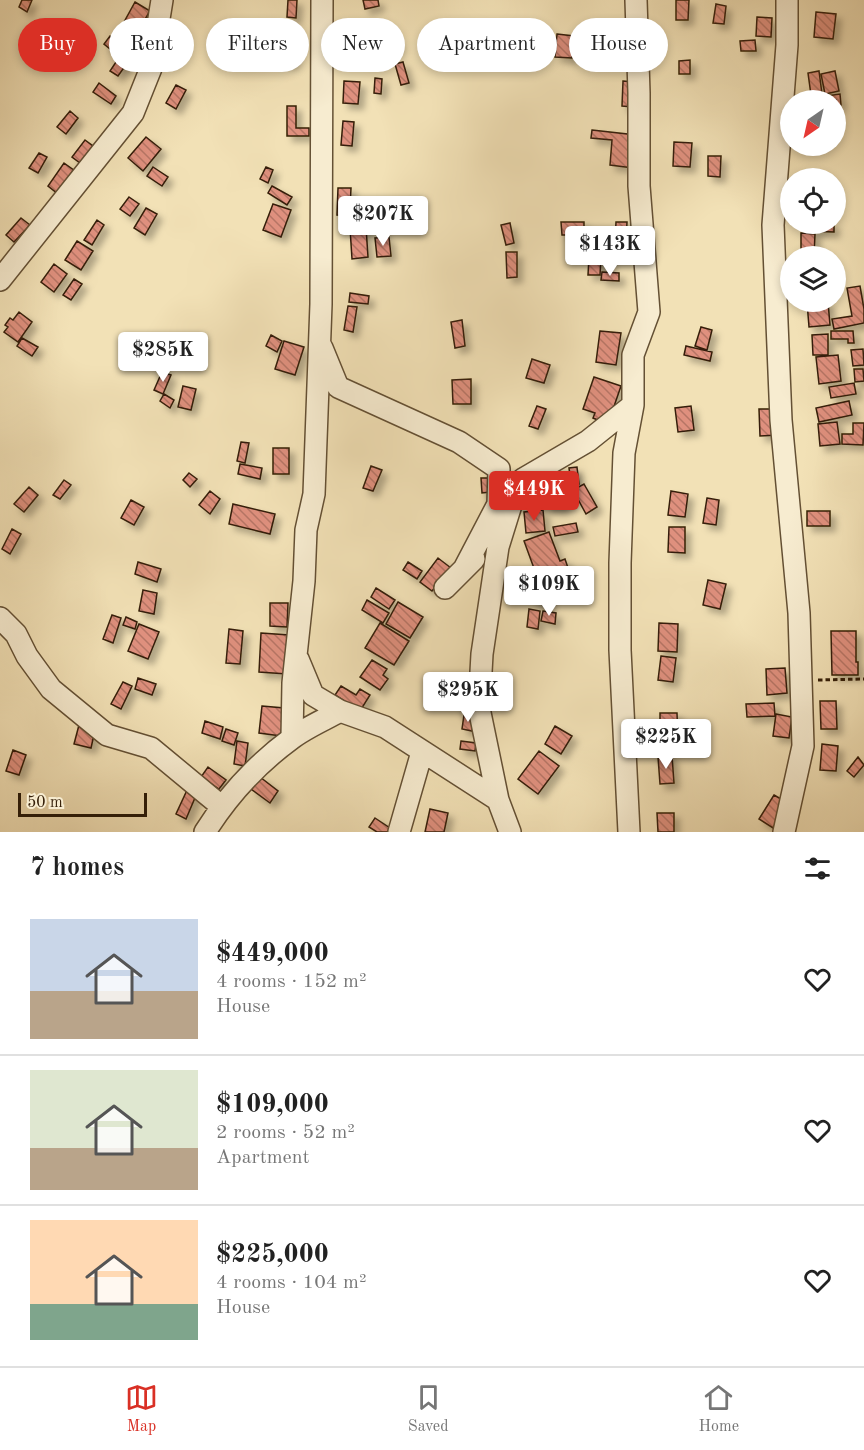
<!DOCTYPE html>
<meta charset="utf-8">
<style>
body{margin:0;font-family:"Old Standard TT",serif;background:#f6f6f6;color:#222;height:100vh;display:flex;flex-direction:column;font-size:22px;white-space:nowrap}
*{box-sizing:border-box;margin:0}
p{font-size:20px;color:#767676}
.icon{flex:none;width:33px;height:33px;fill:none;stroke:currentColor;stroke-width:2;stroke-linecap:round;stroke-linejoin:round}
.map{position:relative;height:832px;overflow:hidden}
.details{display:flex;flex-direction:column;background:#fff;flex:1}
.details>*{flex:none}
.top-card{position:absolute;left:18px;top:18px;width:828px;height:54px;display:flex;gap:12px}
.needle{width:39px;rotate:214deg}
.controls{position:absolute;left:780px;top:90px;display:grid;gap:12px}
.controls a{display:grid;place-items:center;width:66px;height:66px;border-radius:50%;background:#fff;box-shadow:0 3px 9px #0003;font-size:30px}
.scale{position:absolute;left:18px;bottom:15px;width:129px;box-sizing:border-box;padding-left:6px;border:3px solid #351f08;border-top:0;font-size:16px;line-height:21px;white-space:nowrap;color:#351f08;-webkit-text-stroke:4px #f7ecd0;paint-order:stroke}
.price{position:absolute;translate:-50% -51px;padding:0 14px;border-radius:6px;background:#fff;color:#222;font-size:20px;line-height:39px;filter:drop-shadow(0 2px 3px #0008)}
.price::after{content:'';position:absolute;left:50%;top:36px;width:18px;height:14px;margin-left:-9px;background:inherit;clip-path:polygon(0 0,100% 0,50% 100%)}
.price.current{background:#d93025;color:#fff}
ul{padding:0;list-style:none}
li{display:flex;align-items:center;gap:18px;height:150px;padding:0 30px}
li+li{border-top:2px solid #e0e0e0}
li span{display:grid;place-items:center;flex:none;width:168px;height:120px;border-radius:0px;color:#555}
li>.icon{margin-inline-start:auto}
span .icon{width:72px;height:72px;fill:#fffc;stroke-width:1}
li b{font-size:26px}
h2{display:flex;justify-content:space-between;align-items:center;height:72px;padding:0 30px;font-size:26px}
.tag{padding:0 21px;border-radius:27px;background:#fff;box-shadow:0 3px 9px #0003;font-size:21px;line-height:54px}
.tag.current{background:#d93025;color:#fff}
.tab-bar{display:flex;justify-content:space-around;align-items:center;height:84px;border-top:2px solid #e0e0e0;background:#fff;font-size:16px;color:#767676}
.tab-bar a{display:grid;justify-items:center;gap:3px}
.tab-bar .current{color:#d93025}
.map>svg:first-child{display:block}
.building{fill:url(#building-back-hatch);stroke:#351f08;stroke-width:1.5;filter:url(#shadow)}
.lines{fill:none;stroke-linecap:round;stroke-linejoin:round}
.minor-casing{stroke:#645034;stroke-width:24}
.path{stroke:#351f08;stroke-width:3;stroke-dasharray:4.5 3;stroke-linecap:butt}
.minor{stroke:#f7ecd0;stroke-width:21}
</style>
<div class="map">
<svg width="864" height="832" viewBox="0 0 864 832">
<defs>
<pattern id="building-back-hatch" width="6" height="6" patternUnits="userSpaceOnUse" patternTransform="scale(1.5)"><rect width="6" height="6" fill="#df907e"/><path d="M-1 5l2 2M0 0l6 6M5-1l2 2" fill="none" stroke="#b67565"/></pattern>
<filter id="shadow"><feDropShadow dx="5.5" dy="5.5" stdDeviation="3" flood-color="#0004"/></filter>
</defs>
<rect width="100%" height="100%" fill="#f2e1b6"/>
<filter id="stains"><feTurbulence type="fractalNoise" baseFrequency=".00333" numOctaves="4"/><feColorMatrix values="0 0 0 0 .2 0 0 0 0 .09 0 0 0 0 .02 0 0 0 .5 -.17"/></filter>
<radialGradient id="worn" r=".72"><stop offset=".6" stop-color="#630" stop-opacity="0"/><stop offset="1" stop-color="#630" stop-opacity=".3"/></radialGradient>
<!-- building -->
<path class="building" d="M22 0H32L27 12 19 7Z
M288 0H297L296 18 287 17Z
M363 0H378L379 6 365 9Z
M676 0H689L688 20H676Z
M135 2 150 11 132 41 118 33Z
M716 4 726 6 724 24 713 23Z
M816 12 836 14 833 39 814 37Z
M757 17 772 18 771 37 756 36Z
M35 21 47 29 42 36 31 29Z
M370 22 376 30 361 40 356 31Z
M385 26 398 45 389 52 376 32Z
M280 34 296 37 292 63 276 60Z
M354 34 356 58 347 59 345 35Z
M557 34 574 36 572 58 555 57Z
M110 36 121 45 115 53 104 44Z
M755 40 756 51H741L740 41Z
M120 56 128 62 118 76 110 71Z
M690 60V74H679V61Z
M403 62 409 83 401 85 395 64Z
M819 71 822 94 811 95 808 73Z
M835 71 839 91 825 94 821 74Z
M375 78 382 79 381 94 374 93Z
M344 81 360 82 358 104 343 103Z
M623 81 634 82 633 107 622 106Z
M99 83 116 96 111 104 93 92Z
M176 85 186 90 176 109 166 103Z
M840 94 841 105 836 106V100H819L818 97Z
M287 106H296V128H309V136H287Z
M70 111 78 118 66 134 57 127Z
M343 121 354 122 352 146 341 145Z
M592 130 636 135 633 168 610 165 612 140 591 138Z
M146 137 161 149 143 171 128 158Z
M85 140 93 146 80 163 72 157Z
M674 142 692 143 690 167 673 166Z
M39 153 47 157 38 173 29 168Z
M708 156H721L720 177 708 176Z
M64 163 75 171 58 194 48 186Z
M153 167 168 177 162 186 147 176Z
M266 167 273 170 268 183 260 179Z
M272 186 292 197 287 205 268 193Z
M338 188H351L350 208 363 209V216L337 215Z
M129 197 139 204 130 216 120 209Z
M273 204 291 210 281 237 263 230Z
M146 208 157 214 145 235 134 228Z
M21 218 30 225 14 242 6 235Z
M97 220 104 225 92 245 84 240Z
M561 222H584V235H562Z
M616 222H627L626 243 615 242Z
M510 223 514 243 506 245 501 225Z
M807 224H834V232L807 231Z
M366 227 368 257 352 259 350 228Z
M801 233 815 234 814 256H801Z
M389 237 391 256 377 257 375 238Z
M77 241 93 251 81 270 65 260Z
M604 245 626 246 625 257H604Z
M506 252H517V277L507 278Z
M589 257 601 258 600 275H588Z
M54 264 67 274 54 292 41 282Z
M602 272 619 273V281L601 280Z
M74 279 82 284 71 300 63 295Z
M860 286 864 309V323L834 329 832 319 852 316 847 288Z
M350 293 369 296 368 304 349 302Z
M807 302H828L830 325 809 327Z
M348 306 357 307 353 332 344 330Z
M19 312 32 322 18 342 4 332 8 327 5 325 10 318 13 320Z
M462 320 465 346 455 348 451 322Z
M701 327 712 330 707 350 695 346Z
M600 331 621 333 616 365 596 362Z
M831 331H853L854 343H848V339H831Z
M828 334V355H813L812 335Z
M271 335 282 341 277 352 266 346Z
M22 338 38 347 32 356 17 346Z
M284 341 304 347 295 375 275 369Z
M686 346 712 352 710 361 684 355Z
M863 349 864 365 853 366 851 350Z
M838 355 841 381 819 384 816 357Z
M532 359 550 365 544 383 526 378Z
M854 369H863L864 381 855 382Z
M162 372 171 375 163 394 154 390Z
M594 377 621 386 610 418 605 423 593 418 595 413 583 409Z
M471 379V404H453L452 380Z
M854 383 856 394 831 398 829 387Z
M183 386 196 389 191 410 178 407Z
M164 394 174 400 170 408 160 401Z
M849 401 852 415 819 422 816 408Z
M537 406 546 409 538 429 529 426Z
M691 406 694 430 678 432 675 408Z
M759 409H777L778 435 760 436Z
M837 422 840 444 820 446 818 424Z
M853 423H864L863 445 842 444V434H853Z
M241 442 249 443 245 463 237 461Z
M273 448H289V474H273Z
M240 464 262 468 260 479 238 474Z
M371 466 382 470 373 491 363 488Z
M577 467 579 484 571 485 569 468Z
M560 472 566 480 550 492 543 484Z
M189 473 197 479 190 487 183 480Z
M481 478H490V492L482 493Z
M64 480 71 485 60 499 53 495Z
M584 484 597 507 586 514 573 490Z
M29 487 38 495 24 512 14 504Z
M210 491 220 499 210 514 199 505Z
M671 491 688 494 685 517 668 515Z
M707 498 719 500 716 525 703 523Z
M546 499 564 500 563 509 546 508Z
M131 500 144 507 134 525 121 518Z
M233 504 275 514 270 534 229 524Z
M543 510 545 531 526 533 524 512Z
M807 511H830V526H807Z
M576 523 578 532 555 536 553 527Z
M669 527H685V553L668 552Z
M12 529 21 534 10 554 2 549Z
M549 532 560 561 565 559 569 571 539 582 524 541Z
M438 558 451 568 432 591 420 582Z
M138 562 161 569 157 582 135 574Z
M408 562 422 571 417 579 403 570Z
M708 580 726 584 720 609 703 605Z
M376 588 395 600 389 609 371 597Z
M143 590 157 593 154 614 139 611Z
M532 590 549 592 547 603 530 601Z
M367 600 389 613 383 623 362 610Z
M398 602 423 617 410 638 386 624Z
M270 603H288L287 627 270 626Z
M529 609 540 611 538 629 527 627Z
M543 611 556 613 555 624 541 621Z
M112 615 121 618 113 643 103 639Z
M126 617 137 622 135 629 123 625Z
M380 623 409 641 394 665 365 648Z
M659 623 678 624 677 652 658 651Z
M139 624 159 632 148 659 128 651Z
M229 629 243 631 240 664 226 663Z
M831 631H856V662H858V675H832Z
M261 633 289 635 287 674 259 672Z
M661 656 676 658 673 682 658 680Z
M372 660 387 669 383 675 388 679 380 690 360 677Z
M785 668 787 693 767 695 766 669Z
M138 678 156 684 152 695 135 689Z
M123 682 132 686 121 709 111 704Z
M341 686 356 695 360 689 370 695 360 711 335 695Z
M820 701H836L837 729H821Z
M774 703 775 716 747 717 746 704Z
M262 706 284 708 281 736 259 733Z
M660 713H677L678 740H660Z
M776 714 792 717 789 738 773 736Z
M464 715 474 716 472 731 462 729Z
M205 721 223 727 220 739 202 733Z
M79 725 95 730 91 748 74 744Z
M555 726 572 736 561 754 545 744Z
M226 729 238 733 234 745 222 741Z
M237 741 248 743 245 766 234 764Z
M461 741 476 743 475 751 460 749Z
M822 744 838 746 836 771 820 770Z
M13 750 26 755 19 775 6 771Z
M539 751 559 766 538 794 518 779Z
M672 756 674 783 660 784 658 757Z
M858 757 864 765 854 777 847 771Z
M208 767 226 780 219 789 201 777Z
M260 777 278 791 270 803 251 789Z
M188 788 197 793 186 819 176 814Z
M774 795 788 803 773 828 759 819Z
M430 809 448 813 444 832H425Z
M657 813H674V832H658Z
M375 818 390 828 388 832H377L369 827Z"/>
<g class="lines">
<!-- minor casing -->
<g class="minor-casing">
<path id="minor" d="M0 280 133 113 151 68 162 0
M322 348 338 387 459 442 499 469 498 504 465 567
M445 588 474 559
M0 618 16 634 27 656 51 689 107 735 151 748 221 806
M298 659 313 695 340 711
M292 738 293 683 304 581 306 530 314 494 321 304 322 0
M498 800 479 708 482 654 498 547 515 492 523 479 588 441 633 405
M205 832C227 797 257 764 291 739 305 728 324 720 340 711L385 727 498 800 510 832
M399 832 422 752
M629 832 620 650V563L624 453 633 405V355L649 312 639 186V93L636 0
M784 832 803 746 799 613 781 420 773 225 787 45V0"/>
</g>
<!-- path -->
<path class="path" d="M818 680 864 679"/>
<!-- minor -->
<use href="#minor" class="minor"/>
</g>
<rect width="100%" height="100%" filter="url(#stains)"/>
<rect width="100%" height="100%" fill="url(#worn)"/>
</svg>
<div class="controls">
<a><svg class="needle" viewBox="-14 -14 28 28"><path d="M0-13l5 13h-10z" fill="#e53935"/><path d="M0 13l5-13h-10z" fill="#767676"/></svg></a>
<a><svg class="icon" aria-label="locate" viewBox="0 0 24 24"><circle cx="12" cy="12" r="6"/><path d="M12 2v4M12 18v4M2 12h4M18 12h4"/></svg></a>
<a><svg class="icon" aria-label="layers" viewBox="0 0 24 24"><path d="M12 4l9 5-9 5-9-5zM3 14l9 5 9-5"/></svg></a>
</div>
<div class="scale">50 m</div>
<b class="price" style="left:383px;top:247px">$207K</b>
<b class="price" style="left:610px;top:277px">$143K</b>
<b class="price" style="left:163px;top:383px">$285K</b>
<b class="price current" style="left:534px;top:522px">$449K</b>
<b class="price" style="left:549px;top:617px">$109K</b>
<b class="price" style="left:468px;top:723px">$295K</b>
<b class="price" style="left:666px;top:770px">$225K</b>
<div class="top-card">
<a class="tag current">Buy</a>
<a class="tag">Rent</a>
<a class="tag">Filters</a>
<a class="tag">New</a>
<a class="tag">Apartment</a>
<a class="tag">House</a>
</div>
</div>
<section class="details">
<h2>7 homes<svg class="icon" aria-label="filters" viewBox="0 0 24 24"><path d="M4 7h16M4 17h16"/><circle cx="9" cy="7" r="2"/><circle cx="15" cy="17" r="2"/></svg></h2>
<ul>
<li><span style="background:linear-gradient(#c9d6e8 60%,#b9a48a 0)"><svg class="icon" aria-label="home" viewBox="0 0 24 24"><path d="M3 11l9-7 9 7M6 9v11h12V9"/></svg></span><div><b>$449,000</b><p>4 rooms · 152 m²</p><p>House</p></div><svg class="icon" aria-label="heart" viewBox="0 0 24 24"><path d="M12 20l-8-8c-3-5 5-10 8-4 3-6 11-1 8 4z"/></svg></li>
<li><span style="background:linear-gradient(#dfe7d0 65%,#b9a48a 0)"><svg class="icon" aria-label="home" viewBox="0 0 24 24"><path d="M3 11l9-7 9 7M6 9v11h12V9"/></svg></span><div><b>$109,000</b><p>2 rooms · 52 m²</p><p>Apartment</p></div><svg class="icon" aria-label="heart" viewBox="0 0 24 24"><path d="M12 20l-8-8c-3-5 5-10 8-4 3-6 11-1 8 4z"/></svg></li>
<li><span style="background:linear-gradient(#ffd9b3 70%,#7fa58c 0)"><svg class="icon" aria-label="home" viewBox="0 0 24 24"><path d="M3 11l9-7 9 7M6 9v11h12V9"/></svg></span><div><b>$225,000</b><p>4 rooms · 104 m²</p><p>House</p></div><svg class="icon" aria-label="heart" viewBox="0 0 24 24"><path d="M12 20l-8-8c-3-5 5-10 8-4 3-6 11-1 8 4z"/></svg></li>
</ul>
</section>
<nav class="tab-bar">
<a class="current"><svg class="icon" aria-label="map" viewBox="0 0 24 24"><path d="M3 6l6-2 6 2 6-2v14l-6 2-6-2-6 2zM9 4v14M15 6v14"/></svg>Map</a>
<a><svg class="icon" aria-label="saved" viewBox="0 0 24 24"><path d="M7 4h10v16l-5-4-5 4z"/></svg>Saved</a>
<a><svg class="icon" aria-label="home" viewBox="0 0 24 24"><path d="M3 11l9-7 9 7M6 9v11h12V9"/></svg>Home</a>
</nav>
